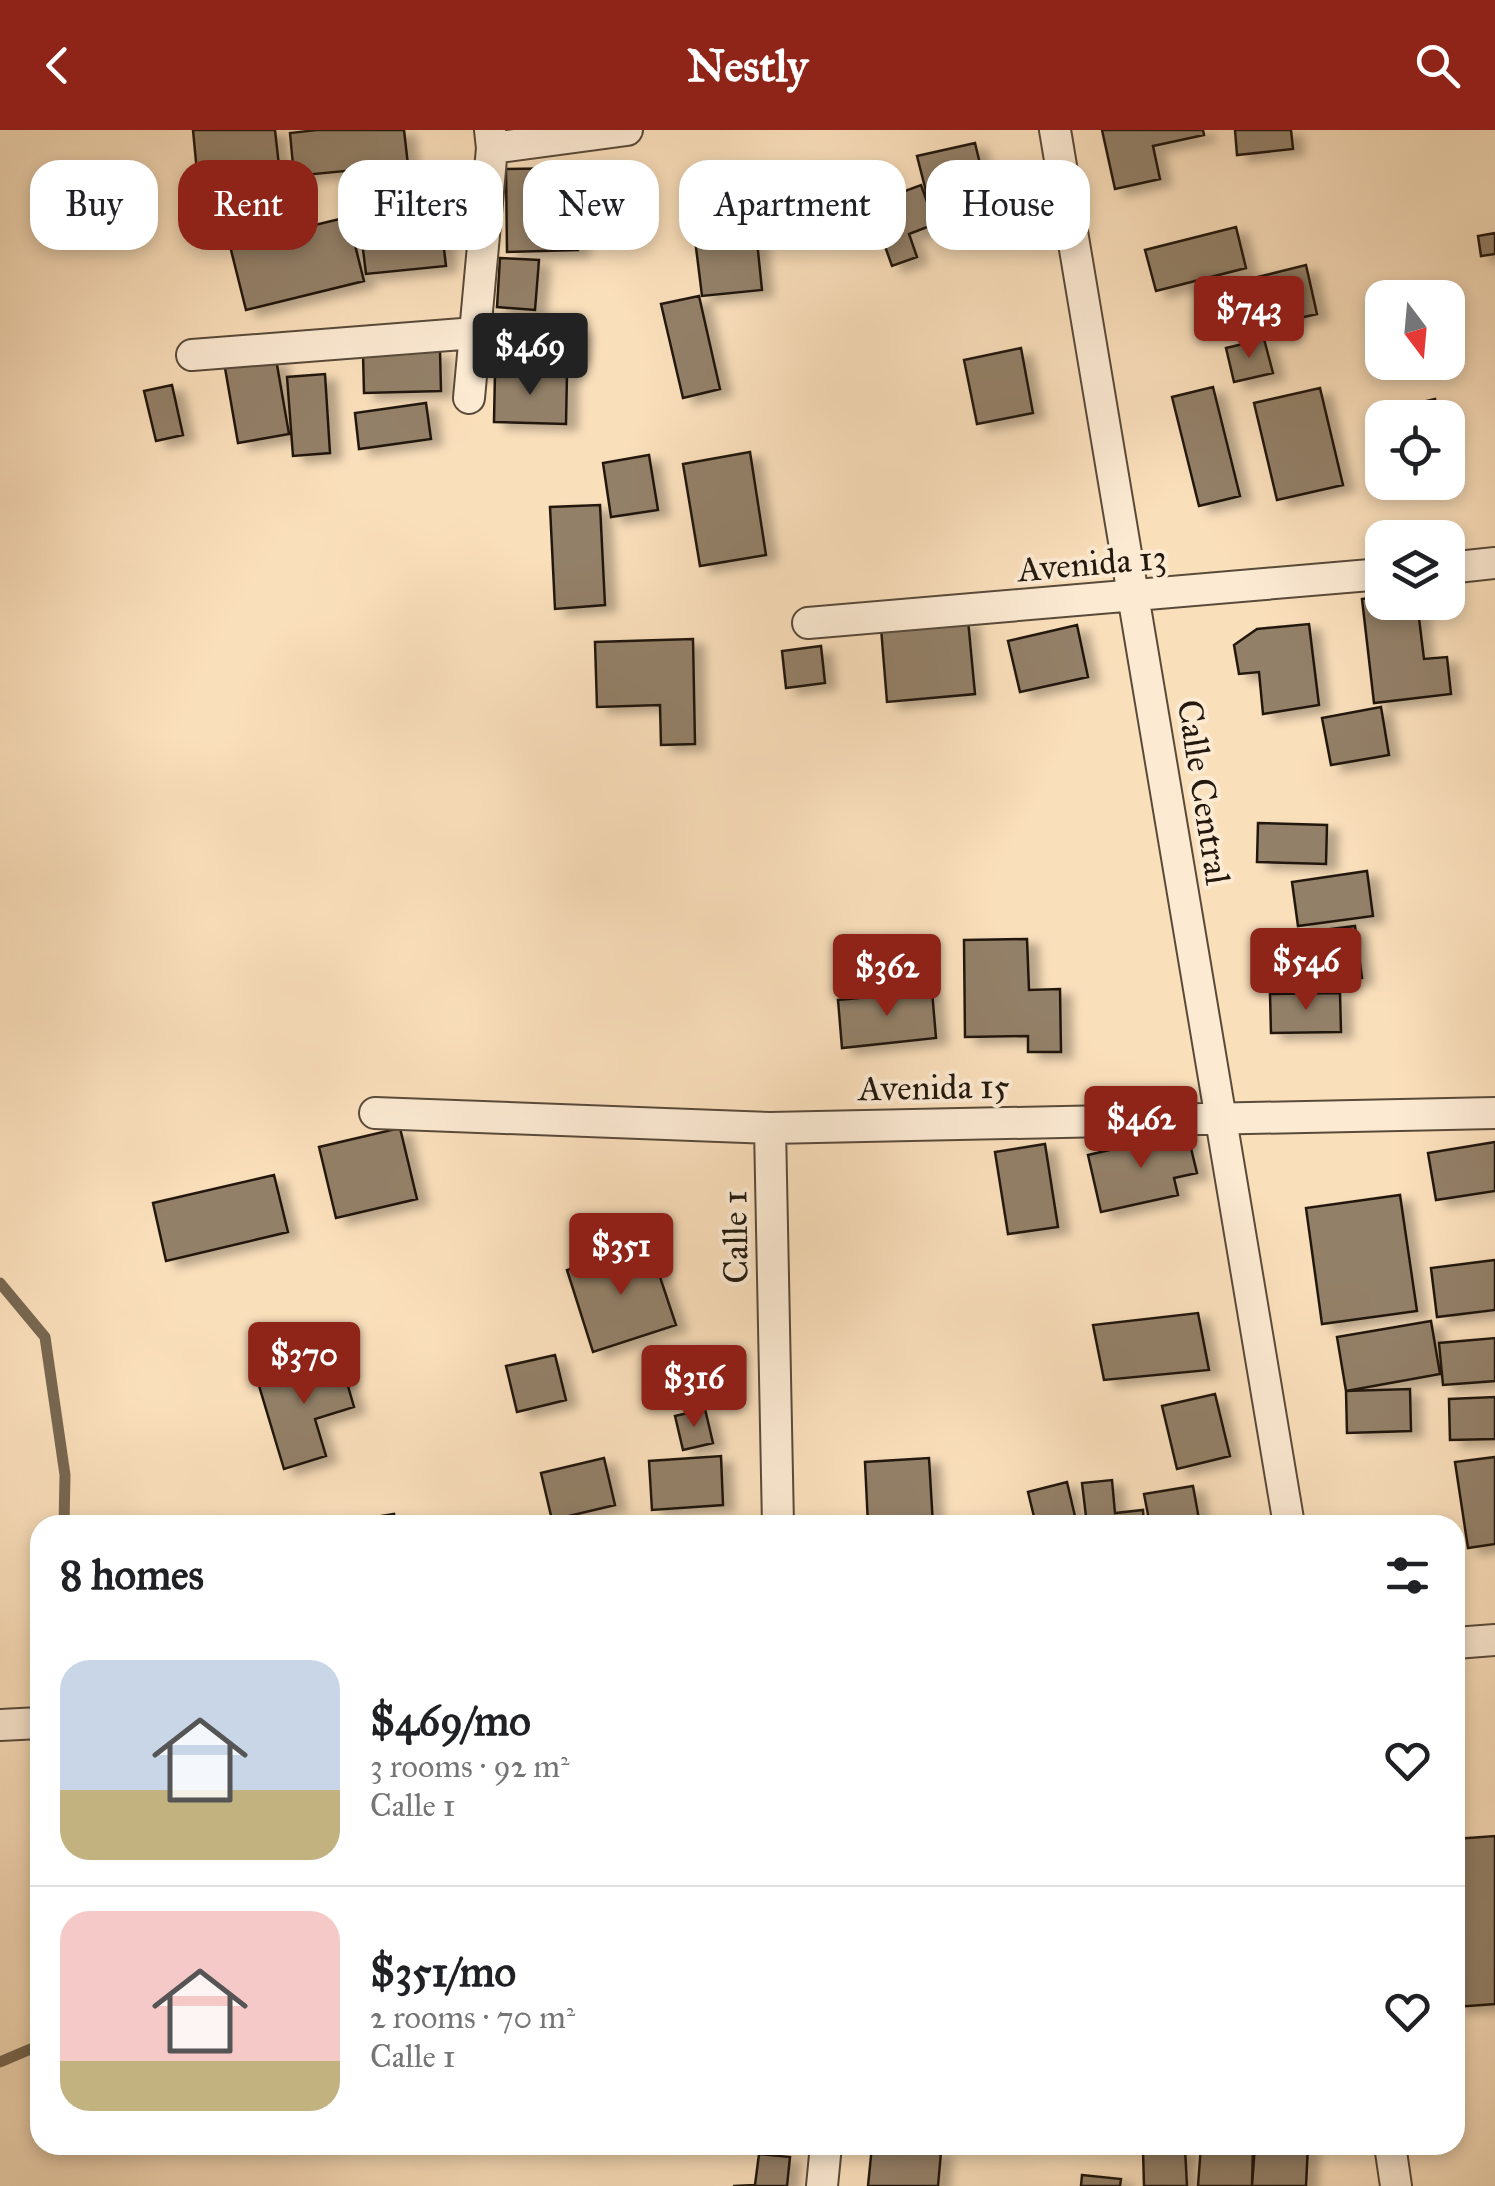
<!DOCTYPE html>
<meta charset="utf-8">
<style>
body{margin:0;font-family:"IM FELL Great Primer",serif;background:#f2f2f2;color:#202124;height:100vh;display:flex;flex-direction:column;font-size:38px;white-space:nowrap}
*{box-sizing:border-box;margin:0}
p{font-size:32px;color:#757577}
.icon{flex:none;width:55px;height:55px;fill:none;stroke:currentColor;stroke-width:2;stroke-linecap:round;stroke-linejoin:round}
.map{position:relative;flex:1;overflow:hidden}
.drawer{position:absolute;left:30px;top:1385px;width:1435px;height:640px;display:flex;flex-direction:column;background:#fff;border-radius:30px;box-shadow:0 5px 15px #0003}
.drawer>*{flex:none}
.banner{position:absolute;left:30px;top:30px;width:1435px;height:90px;display:flex;gap:20px}
.needle{width:65px;rotate:164deg}
.fabs{position:absolute;left:1365px;top:150px;display:grid;gap:20px}
.fabs a{display:grid;place-items:center;width:100px;height:100px;border-radius:20px;background:#fff;box-shadow:0 5px 15px #0003;font-size:50px}
.price{position:absolute;translate:-50% -85px;padding:0 22px;border-radius:10px;background:#8f2418;color:#fff;font-size:32px;line-height:65px;filter:drop-shadow(0 2px 5px #0008)}
.price::after{content:'';position:absolute;left:50%;top:60px;width:30px;height:22px;margin-left:-15px;background:inherit;clip-path:polygon(0 0,100% 0,50% 100%)}
.price.on{background:#222;color:#fff}
ul{padding:0;list-style:none}
li{display:flex;align-items:center;gap:30px;height:250px;padding:0 30px}
li+li{border-top:2px solid #e0e0e0}
li span{display:grid;place-items:center;flex:none;width:280px;height:200px;border-radius:30px;color:#555}
li>.icon{margin-inline-start:auto}
span .icon{width:120px;height:120px;fill:#fffc;stroke-width:1}
li b{font-size:42px}
h2{display:flex;justify-content:space-between;align-items:center;height:120px;padding:0 30px;font-size:42px}
.chip{padding:0 35px;border-radius:30px;background:#fff;box-shadow:0 5px 15px #0003;font-size:35px;line-height:90px}
.chip.on{background:#8f2418;color:#fff}
header{display:flex;justify-content:space-between;align-items:center;height:130px;padding:0 30px;background:#8f2418;color:#fff;font-size:45px;font-weight:800}
.map>svg:first-child{display:block}
.lines{fill:none;stroke-linecap:round;stroke-linejoin:round}
.stream{stroke:#786852;stroke-width:11}
.building{fill:#938068;stroke:#23190e;stroke-width:2.5;filter:url(#shadow)}
.street-casing{stroke:#594a39;stroke-width:34}
.street{stroke:#fcead3;stroke-width:30}
.labels{text-anchor:middle;stroke-width:8;stroke-linejoin:round;paint-order:stroke}
.street-label{font-size:35px;fill:#23190e;stroke:#fcead3}
</style>
<header><svg class="icon" aria-label="back" viewBox="0 0 24 24"><path d="M15 5l-7 7 7 7"/></svg>Nestly<svg class="icon" aria-label="search" viewBox="0 0 24 24"><circle cx="10" cy="10" r="6"/><path d="M15 15l6 6"/></svg></header>
<div class="map">
<svg width="1495" height="2056" viewBox="0 0 1495 2056">
<defs>
<filter id="shadow"><feDropShadow dx="11" dy="6" stdDeviation="5" flood-color="#0004"/></filter>
</defs>
<rect width="100%" height="100%" fill="#fadfbb"/>
<filter id="stains"><feTurbulence type="fractalNoise" baseFrequency=".002" numOctaves="4"/><feColorMatrix values="0 0 0 0 .2 0 0 0 0 .09 0 0 0 0 .02 0 0 0 .5 -.17"/></filter>
<radialGradient id="worn" r=".72"><stop offset=".6" stop-color="#630" stop-opacity="0"/><stop offset="1" stop-color="#630" stop-opacity=".3"/></radialGradient>
<g class="lines">
<!-- stream -->
<path class="stream" d="M0 1153 45 1207 65 1345 64 1395
M0 1932 40 1915"/>
</g>
<!-- building -->
<path class="building" d="M193 0H275L280 45 198 53Z
M317 0H404L408 35 294 46 290 3Z
M1102 0H1203L1204 5 1153 16 1160 49 1115 59Z
M1235 0H1291L1293 19 1237 25Z
M975 13 986 59 929 73 917 26Z
M576 38 578 120 507 122 506 39Z
M414 52 422 80 367 94 359 66Z
M921 55 935 94 909 104 917 127 892 136 870 74Z
M726 73 730 103 756 101 762 160 702 166 691 77Z
M284 77 290 101 348 87 364 151 246 180 224 92Z
M441 94 446 136 366 144 361 103Z
M1236 97 1246 138 1156 161 1145 120Z
M1495 103V124L1481 126 1478 106Z
M500 128 539 130 535 180 497 177Z
M1306 135 1317 184 1265 196 1254 148Z
M699 166 720 259 683 268 661 174Z
M495 193 580 198 578 227 543 225 542 238 492 235Z
M1264 209 1273 243 1234 252 1226 218Z
M1021 218 1033 283 977 294 964 230Z
M440 221 441 261 364 263 363 224Z
M276 229 289 304 238 313 225 238Z
M495 242 567 244 566 294 494 292Z
M325 244 330 323 293 326 287 247Z
M172 255 183 305 156 311 144 261Z
M1213 257 1240 366 1199 376 1172 267Z
M1320 258 1343 355 1277 370 1254 273Z
M1435 269 1439 288H1395L1393 279Z
M426 273 431 309 359 319 355 283Z
M750 322 766 425 700 436 683 334Z
M649 325 658 380 611 387 603 333Z
M600 375 605 475 555 479 550 377Z
M1382 466V472H1417L1424 529 1447 527 1451 564 1374 573 1362 469Z
M968 490 975 564 887 572 881 498Z
M1309 494 1319 575 1263 584 1259 542 1239 544 1234 515 1257 499Z
M1077 495 1088 547 1020 562 1008 511Z
M693 509 695 614 661 615 660 575 597 577 595 512Z
M821 516 825 553 786 558 782 521Z
M1381 577 1389 625 1331 635 1322 588Z
M1258 693 1327 695 1326 734 1257 732Z
M1367 741 1373 786 1298 796 1292 752Z
M1355 796 1362 848 1282 859 1275 806Z
M1027 809 1029 860 1060 859 1061 922H1028V906L965 907 964 810Z
M932 861 936 908 842 918 838 870Z
M1340 863 1341 902 1271 903 1270 864Z
M400 998 417 1069 336 1088 319 1017Z
M1187 1002 1197 1043 1174 1048 1178 1065 1101 1082 1088 1025Z
M1495 1012V1061L1436 1070 1428 1023Z
M1045 1014 1058 1097 1008 1104 995 1022Z
M274 1045 288 1102 166 1131 153 1073Z
M1400 1065 1417 1181 1322 1194 1306 1078Z
M649 1114 676 1195 593 1222 567 1140Z
M1495 1130V1180L1437 1187 1431 1138Z
M1198 1183 1209 1240 1104 1250 1093 1195Z
M1431 1191 1440 1244 1346 1261 1337 1207Z
M1495 1208V1251L1443 1255 1439 1213Z
M339 1225 354 1277 315 1289 326 1326 284 1339 257 1249Z
M555 1225 566 1270 517 1282 506 1236Z
M1410 1259 1411 1301 1347 1303 1346 1261Z
M1215 1264 1230 1326 1177 1339 1162 1276Z
M1495 1267V1309L1450 1310 1449 1269Z
M705 1279 713 1313 683 1320 675 1286Z
M721 1326 723 1375 652 1380 649 1331Z
M1495 1327V1414L1468 1418 1455 1332Z
M604 1328 615 1375 552 1390 541 1343Z
M929 1328 933 1395H868L865 1332Z
M1112 1350 1115 1383 1143 1380 1144 1395H1087L1082 1353Z
M1067 1352 1077 1395H1036L1028 1362Z
M1193 1356 1200 1395H1150L1144 1364Z
M394 1384 396 1395H326Z
M1495 1706V1874L1455 1877V1709Z
M1201 2015H1255L1252 2056H1198Z
M1253 2015H1308L1306 2056H1252Z
M872 2016 941 2022 938 2056H868Z
M1185 2018 1187 2056H1144L1143 2020Z
M759 2024 790 2027 787 2056H733L755 2055Z
M1082 2045 1121 2049 1120 2056H1081Z"/>
<g class="lines">
<!-- street casing -->
<g class="street-casing">
<path id="street" d="M1055 0 1289 1395
M492 18 627 0
M192 225 475 203
M469 268 492 18 490 0
M1448 438 1495 433
M808 493 1382 444
M375 983 770 998 1495 983
M770 998 778 1395
M1455 1513 1495 1510
M0 1595 40 1593
M1390 2015 1396 2056
M822 2056 826 2015"/>
</g>
<!-- street -->
<use href="#street" class="street"/>
</g>
<g class="labels">
<!-- street labels -->
<g class="street-label">
<text transform="translate(1092 433) rotate(-5)" y="12">Avenida 13</text>
<text transform="translate(1204 662) rotate(81)" y="12">Calle Central</text>
<text transform="translate(934 957) rotate(-1)" y="12">Avenida 15</text>
<text transform="translate(735 1107) rotate(-91)" y="12">Calle 1</text>
</g>
</g>
<rect width="100%" height="100%" filter="url(#stains)"/>
<rect width="100%" height="100%" fill="url(#worn)"/>
</svg>
<div class="fabs">
<a><svg class="needle" viewBox="-14 -14 28 28"><path d="M0-13l5 13h-10z" fill="#e53935"/><path d="M0 13l5-13h-10z" fill="#757577"/></svg></a>
<a><svg class="icon" aria-label="locate" viewBox="0 0 24 24"><circle cx="12" cy="12" r="6"/><path d="M12 2v4M12 18v4M2 12h4M18 12h4"/></svg></a>
<a><svg class="icon" aria-label="layers" viewBox="0 0 24 24"><path d="M12 4l9 5-9 5-9-5zM3 14l9 5 9-5"/></svg></a>
</div>
<b class="price" style="left:1249px;top:231px">$743</b>
<b class="price on" style="left:530px;top:268px">$469</b>
<b class="price" style="left:1306px;top:883px">$546</b>
<b class="price" style="left:887px;top:889px">$362</b>
<b class="price" style="left:1141px;top:1041px">$462</b>
<b class="price" style="left:621px;top:1168px">$351</b>
<b class="price" style="left:304px;top:1277px">$370</b>
<b class="price" style="left:694px;top:1300px">$316</b>
<div class="banner">
<a class="chip">Buy</a>
<a class="chip on">Rent</a>
<a class="chip">Filters</a>
<a class="chip">New</a>
<a class="chip">Apartment</a>
<a class="chip">House</a>
</div>
<section class="drawer">
<h2>8 homes<svg class="icon" aria-label="filters" viewBox="0 0 24 24"><path d="M4 7h16M4 17h16"/><circle cx="9" cy="7" r="2"/><circle cx="15" cy="17" r="2"/></svg></h2>
<ul>
<li><span style="background:linear-gradient(#c9d6e8 65%,#c2b280 0)"><svg class="icon" aria-label="home" viewBox="0 0 24 24"><path d="M3 11l9-7 9 7M6 9v11h12V9"/></svg></span><div><b>$469/mo</b><p>3 rooms · 92 m²</p><p>Calle 1</p></div><svg class="icon" aria-label="heart" viewBox="0 0 24 24"><path d="M12 20l-8-8c-3-5 5-10 8-4 3-6 11-1 8 4z"/></svg></li>
<li><span style="background:linear-gradient(#f6c9c9 75%,#c2b280 0)"><svg class="icon" aria-label="home" viewBox="0 0 24 24"><path d="M3 11l9-7 9 7M6 9v11h12V9"/></svg></span><div><b>$351/mo</b><p>2 rooms · 70 m²</p><p>Calle 1</p></div><svg class="icon" aria-label="heart" viewBox="0 0 24 24"><path d="M12 20l-8-8c-3-5 5-10 8-4 3-6 11-1 8 4z"/></svg></li>
</ul>
</section>
</div>
